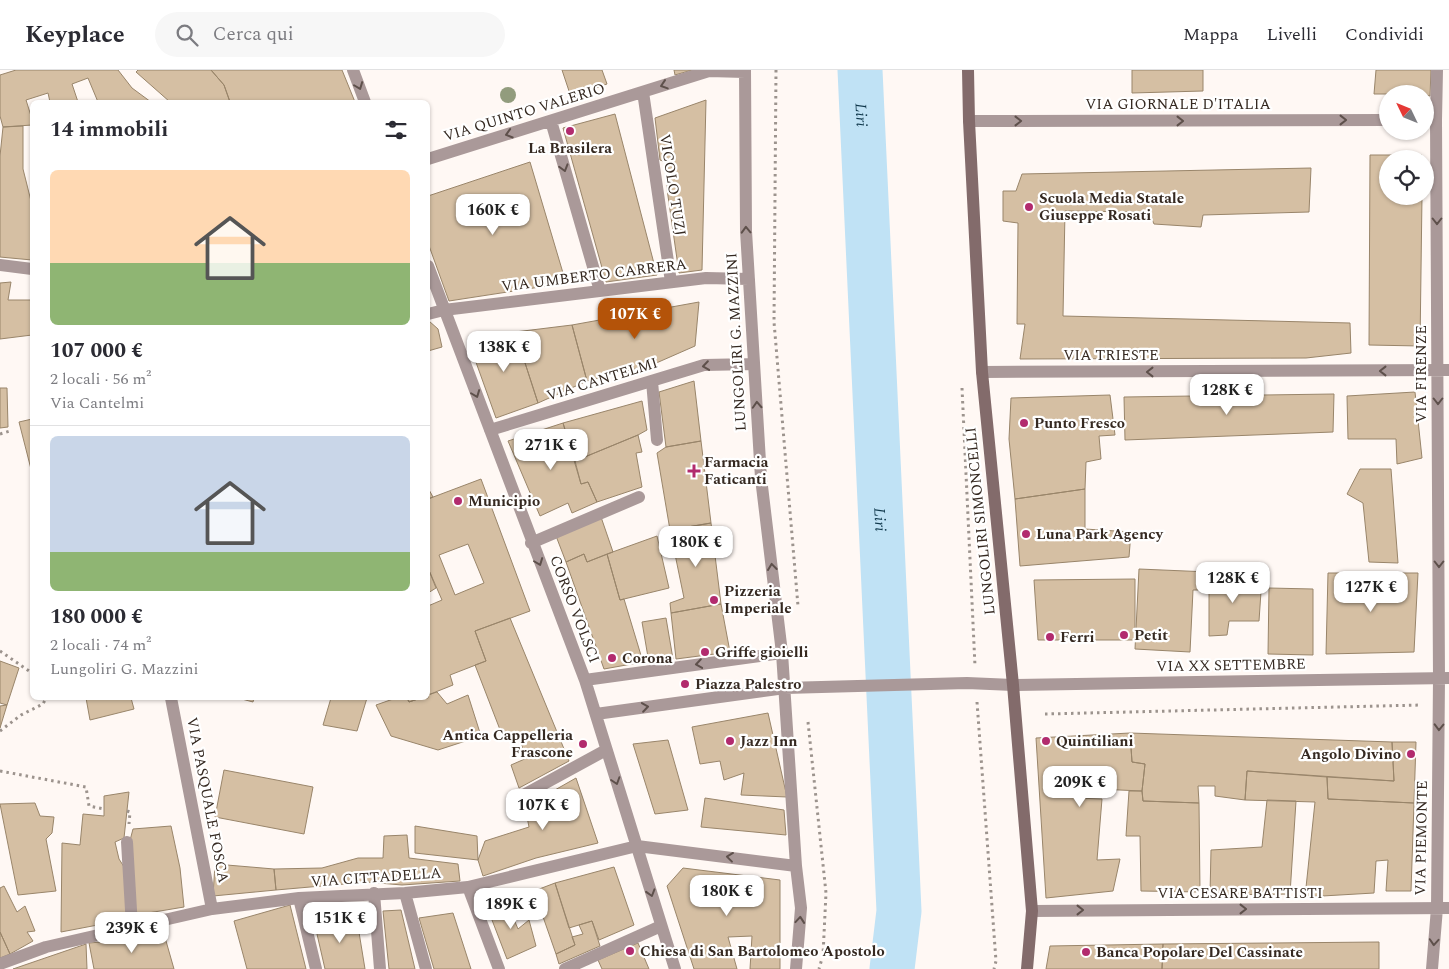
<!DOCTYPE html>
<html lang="it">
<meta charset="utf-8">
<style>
body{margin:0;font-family:Spectral,serif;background:#f7f7f7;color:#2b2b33;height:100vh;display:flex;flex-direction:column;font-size:19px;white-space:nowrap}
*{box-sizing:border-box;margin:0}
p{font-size:16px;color:#7c7c81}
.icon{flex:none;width:28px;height:28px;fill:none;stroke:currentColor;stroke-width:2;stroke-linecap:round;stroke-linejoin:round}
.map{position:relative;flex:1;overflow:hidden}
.details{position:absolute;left:30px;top:30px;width:400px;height:600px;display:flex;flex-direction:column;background:#fff;border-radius:8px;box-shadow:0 1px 4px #0004}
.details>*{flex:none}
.needle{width:32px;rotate:313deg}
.buttons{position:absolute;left:1379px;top:15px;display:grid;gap:10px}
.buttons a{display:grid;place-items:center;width:55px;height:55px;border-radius:50%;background:#fff;box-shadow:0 1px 4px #0004;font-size:25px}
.price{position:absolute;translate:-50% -42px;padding:0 11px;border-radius:10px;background:#fff;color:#222;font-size:16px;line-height:32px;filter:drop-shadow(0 1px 2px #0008)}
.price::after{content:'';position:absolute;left:50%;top:30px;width:15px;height:11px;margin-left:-8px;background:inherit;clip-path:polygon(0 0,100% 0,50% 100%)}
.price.current{background:#b45309;color:#fff}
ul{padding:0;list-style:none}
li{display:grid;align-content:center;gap:10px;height:265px;padding:0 20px}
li+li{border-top:1px solid #e1e1e2}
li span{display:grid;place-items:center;height:155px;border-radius:8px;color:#555}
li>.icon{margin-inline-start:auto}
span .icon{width:90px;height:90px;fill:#fffc;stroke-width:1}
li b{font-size:21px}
h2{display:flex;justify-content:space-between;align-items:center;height:60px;padding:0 20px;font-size:21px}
header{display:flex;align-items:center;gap:30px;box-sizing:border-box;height:70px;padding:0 25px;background:#fff;border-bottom:1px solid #e1e1e2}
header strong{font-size:24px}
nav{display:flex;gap:28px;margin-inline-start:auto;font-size:18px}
.search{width:350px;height:45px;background:#f7f7f7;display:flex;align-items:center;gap:12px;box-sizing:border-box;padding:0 18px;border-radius:28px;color:#7c7c81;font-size:19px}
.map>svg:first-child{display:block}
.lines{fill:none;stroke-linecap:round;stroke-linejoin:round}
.river{stroke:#c0e2f5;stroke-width:45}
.building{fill:#d5bfa3;stroke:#99856a;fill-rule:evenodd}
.path{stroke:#9c938d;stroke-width:3;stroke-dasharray:2.5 4;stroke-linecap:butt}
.street{stroke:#a99;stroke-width:12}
.secondary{stroke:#836b6b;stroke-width:12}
.tree{fill:#929c7d}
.oneway{stroke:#5e504b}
.poi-dot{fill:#b22b6e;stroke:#fff;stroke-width:2}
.labels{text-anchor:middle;stroke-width:4.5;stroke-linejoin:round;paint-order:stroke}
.street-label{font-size:15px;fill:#352921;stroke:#fff}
.poi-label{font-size:15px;font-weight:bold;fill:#352921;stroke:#fff;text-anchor:start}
.water-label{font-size:16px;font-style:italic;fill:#10384c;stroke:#fff}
</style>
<header>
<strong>Keyplace</strong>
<div class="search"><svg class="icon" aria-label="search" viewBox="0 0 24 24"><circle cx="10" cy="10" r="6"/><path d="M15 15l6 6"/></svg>Cerca qui</div>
<nav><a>Mappa</a><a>Livelli</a><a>Condividi</a></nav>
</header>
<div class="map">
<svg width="1449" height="899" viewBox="0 0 1449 899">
<rect width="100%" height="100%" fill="#fff8f4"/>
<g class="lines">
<!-- river -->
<path class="river" id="s1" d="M860 0 899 841 892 899"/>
</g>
<!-- building -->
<path class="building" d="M16 0H118L132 18 151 32H98L88 8 72 14 78 32H50L48 23 26 30 32 49V55L3 57 0 46V5Z
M138 0H211L224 15 230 32H170L136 2Z
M211 0H342L355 32H230L224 15Z
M562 0H602L607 14 571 27Z
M674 0H692L675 5Z
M1132 0H1203V21L1132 23Z
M1376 0H1431L1430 26 1425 25V24H1374Z
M706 30 702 200 679 203 667 119 668 93 660 90 655 48Z
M615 44 657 205 606 212 563 58Z
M23 56V99L32 135V190L0 187V86L3 57Z
M1370 85H1422V89H1388V126H1422L1420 276 1369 275Z
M530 92 566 213 449 231 428 173V126Z
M1311 98 1309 142 1203 145 1201 157 1154 154 1149 142 1065 141 1063 246 1350 253 1351 283 1306 288 1020 289 1025 254H1017L1018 153 1003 151V121H1016L1022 104Z
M11 212 8 230H32V265L0 269V213Z
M699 232 695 276 654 294 587 311 572 255Z
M429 251 438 259 442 277 428 281Z
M572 255 587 311 538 333 515 262Z
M515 262 538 333 496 348 468 270Z
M694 311 701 371 666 377 659 322Z
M0 318H7L8 357 0 358Z
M1415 322 1422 388 1397 394 1396 369H1348L1347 326Z
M1334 324 1333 362 1125 370 1124 327Z
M1110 325 1115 365 1099 366 1101 389 1086 392 1085 419 1015 429 1009 369 1011 328Z
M642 331 647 360 638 365 575 391 563 353Z
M32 349V403L19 352Z
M563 353 581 414 588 412 597 432 572 443 568 433 540 446 508 371Z
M638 365 642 382 636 383 642 417 597 432 588 412 581 414 575 391Z
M701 371 711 453 670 460 657 383 666 377Z
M1360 399H1391L1398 493 1369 492 1363 433 1347 424Z
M481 409 530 541 475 561 486 591 450 605 453 615 428 625V536L442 530 428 498V429ZM468 474 484 513 455 525 439 485Z
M428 418 433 427 428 429Z
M1085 419V459L1131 462 1129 487 1020 496 1015 429Z
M601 447 613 482 587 492 584 484 566 492 556 466Z
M711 453 721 534 671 543 670 533 684 528 670 460Z
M657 466 669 518 620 530 607 484Z
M584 484 587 492 607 484 620 530 624 529 643 592 604 599 566 492Z
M428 498 436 518 428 523Z
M1139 499 1209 502 1208 520H1193L1190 582 1135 579Z
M1328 503H1418L1414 582 1326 584Z
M1262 507 1259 551H1229L1227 565 1209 566V514Z
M1135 509V570H1038L1034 510Z
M1269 518 1313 519V585L1268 584Z
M721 534 730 582 676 589 671 543Z
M510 548 569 691 519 718 511 695 527 688 519 669 504 670 475 595 486 591 475 561Z
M666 548 673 589 649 593 642 552Z
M0 591 19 598 7 635 0 633Z
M437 622 447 634 468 625 481 666 438 680 391 666 376 635 396 628H407L409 632 421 628H428V625Z
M86 628H131L134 639 90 650Z
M238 628H254L253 632Z
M331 628H367L357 661 323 655Z
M407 628H421L409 632Z
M7 635 0 658V636Z
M768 643 787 727 741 725 744 703 724 710 720 691 700 694 692 657Z
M1130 663 1132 692 1145 694 1142 721 1075 718V728L1102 729 1097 790 1120 789 1113 821 1046 828 1036 668Z
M1130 663 1392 672 1394 711 1247 701 1245 730 1215 726V716H1198L1199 733 1143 731 1142 721 1145 694 1132 692Z
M668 670 688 740 655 744 633 674Z
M1392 672H1416L1414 733 1328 729 1327 707 1394 711Z
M224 700 313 717 304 764 215 747Z
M1247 701 1327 707 1328 729 1414 733 1411 821H1386L1388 790 1376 791 1374 823 1305 827 1315 732 1245 730Z
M576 708 598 773 536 788 483 806 478 790 485 771 529 757 525 737Z
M1129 721H1142L1143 731 1199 733 1200 822 1141 821 1140 766H1126Z
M129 722 124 768 115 772 119 789 126 800 129 849 61 862 62 773 80 775 83 744 104 746V726Z
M705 728 784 740 786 765 701 757Z
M1267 730 1296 731 1290 824 1210 825 1211 780 1262 777Z
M35 733 40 746 54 747 52 763 46 769 56 821 18 825 0 734Z
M171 756 180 798 184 837 136 845 128 778 133 759Z
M415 756 477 766 478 790 415 783Z
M407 765 409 788 458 794 460 811 402 815 367 812 276 820 274 799 322 798 358 788H383L384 766Z
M215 794 274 799 276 820 213 826Z
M614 797 634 855 599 870 592 851 569 858 555 813Z
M683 798 780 810V899H750L752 866 728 867 737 899H694L667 816Z
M555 813 575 875 556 884 534 821Z
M4 816 17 842 25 836 35 861 27 862 33 871 10 884 0 862V818Z
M505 828 518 859 529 850 536 876 507 889 487 837Z
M290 835 306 899H247L234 851Z
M401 840 415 899H389L383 841Z
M453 843 471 899H434L419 848Z
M357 850 365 899H325L314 851Z
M592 851 600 876 559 894 556 884 575 875 572 867 583 864 579 855Z
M0 862 10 884 0 888Z
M164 864 174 899H94L89 873 140 869Z
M1379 872V899H1162L1163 874Z
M638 873 649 899H602L598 890Z
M86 874 87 899H13Z
M1163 874 1162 899H1046L1050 876Z"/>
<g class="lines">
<!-- path -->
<path class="path" d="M776 0 774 252 798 536
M962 318 975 596
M0 364 10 361
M0 581 32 603
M977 632 996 891 994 899
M1045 644 1421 635
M808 652 826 823 823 885 819 899
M0 661 21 645 43 634 46 628
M0 701 86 717 89 736 104 739
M127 741 130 742 129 754"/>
<!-- street -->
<path class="street" d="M353 0 365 32
M745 0 746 161 761 408 782 583 796 796 801 838 796 899
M643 22 671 212
M551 51 600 221
M969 51 1388 50
M428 89 709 1 745 2
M0 195 32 199
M428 196 585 610 675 899
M428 244 444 240 706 208 749 209
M982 302 1449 300
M652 311 657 370
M490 360 704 295 754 294
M531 473 639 427
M585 610 782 583
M171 628 212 839
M596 644 785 618 967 613 1013 615 1449 608
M518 728 606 680
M127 772 132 857
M468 817 499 899
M374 823 380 899
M405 823 426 899
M299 828 316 899
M1032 841 1449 838
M0 894 46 877 212 839 299 828 405 823 468 817 637 776 796 796
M565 899 661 856
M1432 899 1437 838 1439 608 1436 50 1437 0"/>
<!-- secondary -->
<path class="secondary" d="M968 0 969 51 982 302 1013 615 1032 841 1027 899"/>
</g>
<!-- trees -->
<circle class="tree" cx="508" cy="25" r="8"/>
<!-- one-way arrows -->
<defs><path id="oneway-chevron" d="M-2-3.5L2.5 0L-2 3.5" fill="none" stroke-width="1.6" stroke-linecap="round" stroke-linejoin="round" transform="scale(1.25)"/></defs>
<g class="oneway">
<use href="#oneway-chevron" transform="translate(664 15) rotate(162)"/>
<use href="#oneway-chevron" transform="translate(359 16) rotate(69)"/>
<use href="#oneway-chevron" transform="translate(1343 50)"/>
<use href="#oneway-chevron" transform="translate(1018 51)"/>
<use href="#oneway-chevron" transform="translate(1180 51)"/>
<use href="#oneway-chevron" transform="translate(509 64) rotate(163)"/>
<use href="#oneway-chevron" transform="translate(564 98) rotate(74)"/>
<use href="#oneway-chevron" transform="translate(1437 151) rotate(90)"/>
<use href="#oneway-chevron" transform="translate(746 160) rotate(-92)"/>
<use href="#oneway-chevron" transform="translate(706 296) rotate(172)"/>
<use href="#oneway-chevron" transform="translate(1383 301) rotate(180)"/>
<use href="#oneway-chevron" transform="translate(1150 302) rotate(180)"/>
<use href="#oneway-chevron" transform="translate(476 324) rotate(69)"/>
<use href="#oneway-chevron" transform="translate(1438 331) rotate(90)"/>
<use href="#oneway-chevron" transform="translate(757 335) rotate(-93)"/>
<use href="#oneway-chevron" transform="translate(539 492) rotate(69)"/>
<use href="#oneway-chevron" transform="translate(1439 494) rotate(90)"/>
<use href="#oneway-chevron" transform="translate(772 497) rotate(-97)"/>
<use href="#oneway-chevron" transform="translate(699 594) rotate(172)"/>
<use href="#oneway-chevron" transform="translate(645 637) rotate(-8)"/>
<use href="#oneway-chevron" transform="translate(1439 657) rotate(91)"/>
<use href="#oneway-chevron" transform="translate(616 711) rotate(72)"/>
<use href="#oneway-chevron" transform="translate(730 787) rotate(-173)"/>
<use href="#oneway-chevron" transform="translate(651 823) rotate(73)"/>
<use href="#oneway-chevron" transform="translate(1243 839)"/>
<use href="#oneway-chevron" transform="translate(1080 840)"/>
<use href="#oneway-chevron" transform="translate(800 850) rotate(-85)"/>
<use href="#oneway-chevron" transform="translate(1434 872) rotate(94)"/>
</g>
<!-- markers -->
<g class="poi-dot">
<circle cx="570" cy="61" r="5"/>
<circle cx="1029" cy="137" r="5"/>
<circle cx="1024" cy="353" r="5"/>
<path d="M691.5 393.5h5v5h5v5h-5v5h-5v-5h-5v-5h5z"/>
<circle cx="458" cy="431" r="5"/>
<circle cx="1026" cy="464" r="5"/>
<circle cx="714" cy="530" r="5"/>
<circle cx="1124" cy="565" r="5"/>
<circle cx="1050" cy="567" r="5"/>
<circle cx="705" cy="582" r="5"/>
<circle cx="612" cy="588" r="5"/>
<circle cx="685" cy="614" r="5"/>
<circle cx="730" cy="671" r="5"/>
<circle cx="1046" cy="671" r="5"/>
<circle cx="583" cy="674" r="5"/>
<circle cx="1411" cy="684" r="5"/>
<circle cx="630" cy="881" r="5"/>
<circle cx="1086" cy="882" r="5"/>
</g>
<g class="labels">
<!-- street labels -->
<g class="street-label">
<text x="1178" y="39">VIA GIORNALE D'ITALIA</text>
<text transform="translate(524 42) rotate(-17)" y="5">VIA QUINTO VALERIO</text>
<text transform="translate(673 115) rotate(81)" y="5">VICOLO TUZJ</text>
<text transform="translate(594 205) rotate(-7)" y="5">VIA UMBERTO CARRERA</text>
<text transform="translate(736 272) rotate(-93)" y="5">LUNGOLIRI G. MAZZINI</text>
<text x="1111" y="290">VIA TRIESTE</text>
<text transform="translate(1421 304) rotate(-90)" y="5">VIA FIRENZE</text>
<text transform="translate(602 309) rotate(-17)" y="5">VIA CANTELMI</text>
<text transform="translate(980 451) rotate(-96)" y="5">LUNGOLIRI SIMONCELLI</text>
<text transform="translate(575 539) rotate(69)" y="5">CORSO VOLSCI</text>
<text transform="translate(1231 595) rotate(-1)" y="5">VIA XX SETTEMBRE</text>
<text transform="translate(208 730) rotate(79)" y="5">VIA PASQUALE FOSCA</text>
<text transform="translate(1421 768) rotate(-89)" y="5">VIA PIEMONTE</text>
<text transform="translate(376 807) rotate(-4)" y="5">VIA CITTADELLA</text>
<text x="1240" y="828">VIA CESARE BATTISTI</text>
</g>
<!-- poi labels -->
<g class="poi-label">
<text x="570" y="83" text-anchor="middle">La Brasilera</text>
<text x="1039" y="133">Scuola Media Statale<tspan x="1039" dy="17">Giuseppe Rosati</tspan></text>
<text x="1034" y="358">Punto Fresco</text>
<text x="704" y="397">Farmacia<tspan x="704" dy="17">Faticanti</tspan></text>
<text x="468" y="436">Municipio</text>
<text x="1036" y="469">Luna Park Agency</text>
<text x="724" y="526">Pizzeria<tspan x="724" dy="17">Imperiale</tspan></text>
<text x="1134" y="570">Petit</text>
<text x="1060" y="572">Ferri</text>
<text x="715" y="587">Griffe gioielli</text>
<text x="622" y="593">Corona</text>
<text x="695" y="619">Piazza Palestro</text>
<text x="573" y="670" text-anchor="end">Antica Cappelleria<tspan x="573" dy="17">Frascone</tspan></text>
<text x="740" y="676">Jazz Inn</text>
<text x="1056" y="676">Quintiliani</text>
<text x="1401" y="689" text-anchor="end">Angolo Divino</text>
<text x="640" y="886">Chiesa di San Bartolomeo Apostolo</text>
<text x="1096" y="887">Banca Popolare Del Cassinate</text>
</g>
<!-- water labels -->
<g class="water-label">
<text dy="6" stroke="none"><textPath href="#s1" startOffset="45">Liri</textPath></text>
<text dy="6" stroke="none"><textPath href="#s1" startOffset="450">Liri</textPath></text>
</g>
</g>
</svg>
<div class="buttons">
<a><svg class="needle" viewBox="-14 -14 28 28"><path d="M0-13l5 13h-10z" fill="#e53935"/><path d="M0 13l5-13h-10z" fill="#7c7c81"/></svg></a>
<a><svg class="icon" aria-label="locate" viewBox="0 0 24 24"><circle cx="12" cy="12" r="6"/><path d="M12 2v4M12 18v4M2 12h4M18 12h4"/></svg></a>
</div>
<b class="price" style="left:493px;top:166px">160K €</b>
<b class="price current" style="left:635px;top:270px">107K €</b>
<b class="price" style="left:504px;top:303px">138K €</b>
<b class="price" style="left:1227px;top:346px">128K €</b>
<b class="price" style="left:551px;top:401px">271K €</b>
<b class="price" style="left:696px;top:498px">180K €</b>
<b class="price" style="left:1233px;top:534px">128K €</b>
<b class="price" style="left:1371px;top:543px">127K €</b>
<b class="price" style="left:1080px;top:738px">209K €</b>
<b class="price" style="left:543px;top:761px">107K €</b>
<b class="price" style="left:727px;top:847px">180K €</b>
<b class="price" style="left:511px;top:860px">189K €</b>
<b class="price" style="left:340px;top:874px">151K €</b>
<b class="price" style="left:132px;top:884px">239K €</b>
<section class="details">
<h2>14 immobili<svg class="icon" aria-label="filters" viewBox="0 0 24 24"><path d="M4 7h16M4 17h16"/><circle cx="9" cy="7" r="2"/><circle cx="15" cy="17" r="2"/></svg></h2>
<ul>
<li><span style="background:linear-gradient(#ffd9b3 60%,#8fb573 0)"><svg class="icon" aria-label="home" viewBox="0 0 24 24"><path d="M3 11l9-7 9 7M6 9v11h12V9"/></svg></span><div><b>107 000 €</b><p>2 locali · 56 m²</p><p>Via Cantelmi</p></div></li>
<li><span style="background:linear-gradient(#c9d6e8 75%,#8fb573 0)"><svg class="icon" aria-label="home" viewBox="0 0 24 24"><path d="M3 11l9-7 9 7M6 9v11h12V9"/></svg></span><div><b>180 000 €</b><p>2 locali · 74 m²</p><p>Lungoliri G. Mazzini</p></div></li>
</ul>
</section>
</div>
